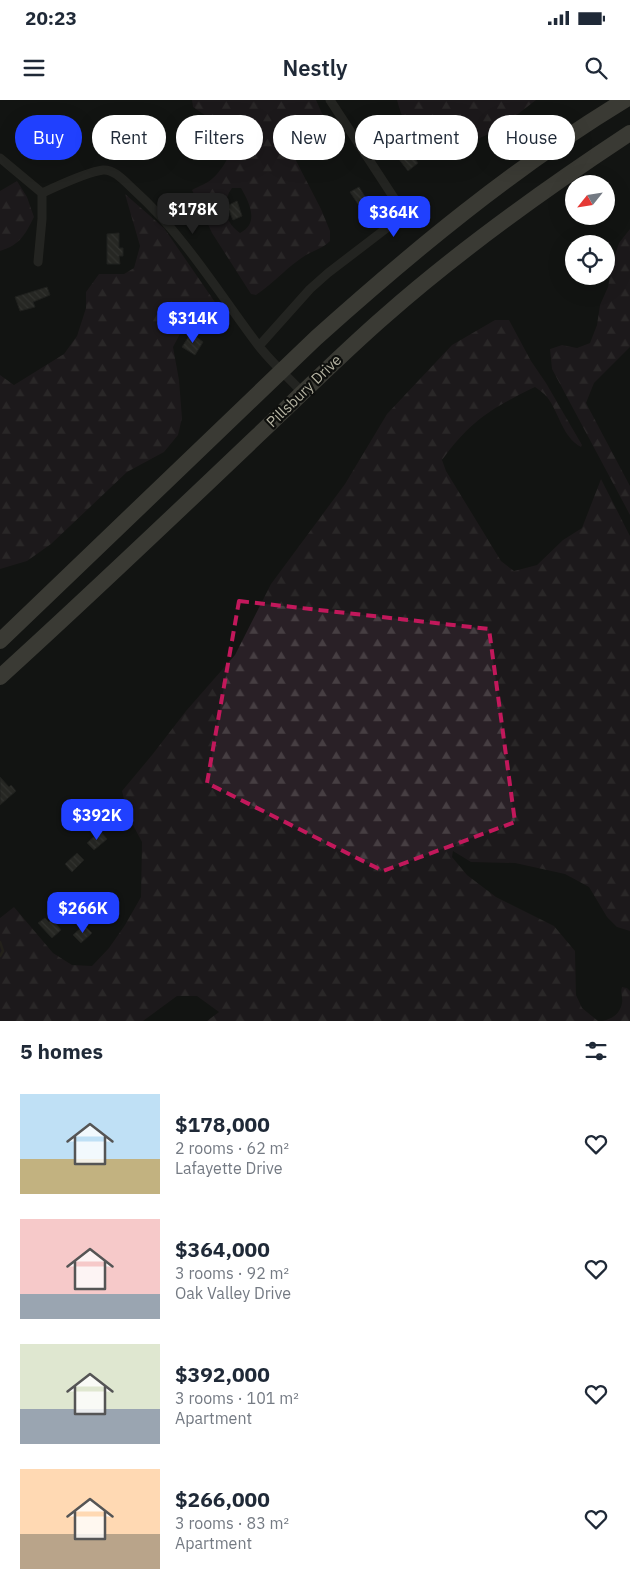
<!DOCTYPE html>
<meta charset="utf-8">
<style>
body{margin:0;font-family:"IBM Plex Sans",sans-serif;background:#f2f2f3;color:#1f2937;height:100vh;display:flex;flex-direction:column;font-size:19px;white-space:nowrap}
*{box-sizing:border-box;margin:0}
p{font-size:16px;color:#747a83}
.icon{flex:none;width:28px;height:28px;fill:none;stroke:currentColor;stroke-width:2;stroke-linecap:round;stroke-linejoin:round}
.map{position:relative;height:921px;overflow:hidden}
.sheet{display:flex;flex-direction:column;background:#fff;flex:1}
.sheet>*{flex:none}
.hud{position:absolute;left:15px;top:15px;width:600px;height:45px;display:flex;gap:10px}
.needle{width:32px;rotate:240deg}
.tools{position:absolute;left:565px;top:75px;display:grid;gap:10px}
.tools a{display:grid;place-items:center;width:50px;height:50px;border-radius:50%;background:#fff;box-shadow:0 5px 20px #0002;font-size:25px}
.price{position:absolute;translate:-50% -42px;padding:0 11px;border-radius:10px;background:#2040fe;color:#fff;font-size:16px;line-height:32px;filter:drop-shadow(0 1px 2px #0008)}
.price::after{content:'';position:absolute;left:50%;top:30px;width:15px;height:11px;margin-left:-8px;background:inherit;clip-path:polygon(0 0,100% 0,50% 100%)}
.price.selected{background:#222;color:#fff}
ul{padding:0;list-style:none}
li{display:flex;align-items:center;gap:15px;height:125px;padding:0 20px}
li span{display:grid;place-items:center;flex:none;width:140px;height:100px;border-radius:0px;color:#555}
li>.icon{margin-inline-start:auto}
span .icon{width:60px;height:60px;fill:#fffc;stroke-width:1}
li b{font-size:21px}
h2{display:flex;justify-content:space-between;align-items:center;height:60px;padding:0 20px;font-size:21px}
.chip{padding:0 18px;border-radius:22px;background:#fff;box-shadow:0 5px 20px #0002;font-size:18px;line-height:45px}
.chip.selected{background:#2040fe;color:#fff}
.status{display:flex;justify-content:space-between;align-items:center;height:35px;padding:0 25px;background:#fff;direction:ltr}
.status svg{height:14px;fill:currentColor}
header{display:flex;justify-content:space-between;align-items:center;height:65px;padding:0 20px;background:#fff;font-size:22px;font-weight:600}
.map>svg:first-child{display:block}
.forest{fill:url(#forest-firs);fill-rule:evenodd}
.lines{fill:none;stroke-linecap:round;stroke-linejoin:round}
.stream{stroke:#383227;stroke-width:2.5}
.building{fill:url(#building-back-hatch);stroke:#2f302c}
.street{stroke:#393933;stroke-width:9}
.highway{stroke:#6a695e;stroke-width:16}
.marked{fill:none;stroke:#c2185b;stroke-width:4;stroke-dasharray:10 6;stroke-linejoin:round}
.labels{text-anchor:middle;stroke-width:4.5;stroke-linejoin:round;paint-order:stroke}
.street-label{font-size:15px;fill:#b5b3a2;stroke:#0e0f0d}
</style>
<div class="status"><b>20:23</b><svg viewBox="0 0 49 12"><path d="M0 12V9h3v3zM5 12V6h3v6zM10 12V3h3v9zM15 12V0h3v12zM26 1h20v11H26zM47 4h2v5h-2z"/></svg></div>
<header><svg class="icon" aria-label="menu" viewBox="0 0 24 24"><path d="M4 6h16M4 12h16M4 18h16"/></svg>Nestly<svg class="icon" aria-label="search" viewBox="0 0 24 24"><circle cx="10" cy="10" r="6"/><path d="M15 15l6 6"/></svg></header>
<div class="map">
<svg width="630" height="921" viewBox="0 0 630 921">
<defs>
<pattern id="forest-firs" width="22" height="20" patternUnits="userSpaceOnUse" patternTransform="scale(1.25)"><rect width="22" height="20" fill="#292026"/><path d="M5 1l3.5 6h-7zM16 11l3.5 6h-7z" fill="#463e42"/></pattern>
<pattern id="building-back-hatch" width="6" height="6" patternUnits="userSpaceOnUse" patternTransform="scale(1.25)"><rect width="6" height="6" fill="#3e3e39"/><path d="M-1 5l2 2M0 0l6 6M5-1l2 2" fill="none" stroke="#585852"/></pattern>
</defs>
<rect width="100%" height="100%" fill="#131412"/>
<!-- forest -->
<path class="forest" d="M192 0H316L325 20 320 23 288 33 290 49 321 109 330 131V141C323 148 315 150 306 155 288 166 274 183 256 195L251 194 212 133 192 90C199 86 208 83 213 78 222 70 236 49 230 37 223 24 205 16 193 7ZM232 88H241C249 102 260 123 240 133 224 122 221 103 232 88Z
M397 0H536L496 31 454 49 431 52C412 38 403 23 397 0Z
M17 81 27 97 34 117C25 135 20 145 0 151V91Z
M125 94 164 128 219 208 213 219 181 232 173 247 179 280 182 318 178 335 164 352 127 372 51 444 27 461 0 469V275L14 285 64 254 77 236 86 208V192L99 174H124L134 168 140 146Z
M630 129V247L594 283 586 303 630 386V415L552 269 550 249 562 245 577 248 590 243 597 225 600 205 608 187 612 164 619 143Z
M495 220H509L531 261 546 283 582 345 581 347C562 337 559 312 547 297 544 293 539 290 535 287 492 308 471 320 442 360L446 371 501 461 514 471 537 465 563 440 582 428 601 379 630 436V831L617 827 607 817 589 787 565 774 515 763 471 762 453 751 452 757 467 775 496 797 554 826 575 851 576 895 582 908 598 921H207L219 912 197 896H177L143 921H0V818L14 807 53 853 72 865 92 866 109 848 125 825 141 797 142 742 128 716 122 691 152 655 186 611 235 555 271 484 345 384 387 314 452 245Z
M622 887 627 888 630 891V921H602C612 919 620 914 622 903 623 897 620 893 622 887Z"/>
<g class="lines">
<!-- stream -->
<path class="stream" d="M0 842 3 851 0 856"/>
</g>
<!-- building -->
<path class="building" d="M326 34 336 53 328 58 317 39Z
M400 38 418 63 408 71 395 54 397 53 391 44Z
M359 87 370 105 362 110 350 92Z
M237 101 242 116 233 120 227 106Z
M119 133V148H123V156H119L120 164H107V134Z
M47 187 50 195 33 202 35 207 20 211 15 197Z
M191 233 203 242 195 255 182 247Z
M0 677 9 687 11 685 16 691 0 705Z
M100 731 107 739 94 750 87 743Z
M77 753 84 760 72 772 65 764Z
M45 818 49 822 52 819 61 830 52 838 38 823Z
M84 825 92 833 81 843 73 835Z"/>
<g class="lines">
<!-- street -->
<path class="street" d="M0 58 42 93
M42 93C58 86 86 72 103 70 115 69 126 83 134 90 184 135 218 192 258 245 271 262 288 277 303 293
M38 162 42 119V93
M259 246 310 189 328 173 392 124 400 114 398 105 394 98 330 0"/>
<!-- highway -->
<path class="highway" d="M0 541 316 238C413 151 513 68 625 0
M0 577C86 499 170 419 254 339 298 298 340 255 385 216 462 148 545 89 630 33"/>
</g>
<!-- marked area -->
<path d="M0 0H630V921H0ZM239 501 489 529 515 722 383 771 207 683Z" fill="#131412" fill-opacity=".55" fill-rule="evenodd"/>
<path class="marked" d="M239 501 489 529 515 722 383 771 207 683Z"/>
<g class="labels">
<!-- street labels -->
<g class="street-label">
<text transform="translate(304 291) rotate(-44)" y="5">Pillsbury Drive</text>
</g>
</g>
</svg>
<div class="tools">
<a><svg class="needle" viewBox="-14 -14 28 28"><path d="M0-13l5 13h-10z" fill="#e53935"/><path d="M0 13l5-13h-10z" fill="#747a83"/></svg></a>
<a><svg class="icon" aria-label="locate" viewBox="0 0 24 24"><circle cx="12" cy="12" r="6"/><path d="M12 2v4M12 18v4M2 12h4M18 12h4"/></svg></a>
</div>
<b class="price selected" style="left:193px;top:135px">$178K</b>
<b class="price" style="left:394px;top:138px">$364K</b>
<b class="price" style="left:193px;top:244px">$314K</b>
<b class="price" style="left:97px;top:741px">$392K</b>
<b class="price" style="left:83px;top:834px">$266K</b>
<div class="hud">
<a class="chip selected">Buy</a>
<a class="chip">Rent</a>
<a class="chip">Filters</a>
<a class="chip">New</a>
<a class="chip">Apartment</a>
<a class="chip">House</a>
</div>
</div>
<section class="sheet">
<h2>5 homes<svg class="icon" aria-label="filters" viewBox="0 0 24 24"><path d="M4 7h16M4 17h16"/><circle cx="9" cy="7" r="2"/><circle cx="15" cy="17" r="2"/></svg></h2>
<ul>
<li><span style="background:linear-gradient(#bfe0f5 65%,#c2b280 0)"><svg class="icon" aria-label="home" viewBox="0 0 24 24"><path d="M3 11l9-7 9 7M6 9v11h12V9"/></svg></span><div><b>$178,000</b><p>2 rooms · 62 m²</p><p>Lafayette Drive</p></div><svg class="icon" aria-label="heart" viewBox="0 0 24 24"><path d="M12 20l-8-8c-3-5 5-10 8-4 3-6 11-1 8 4z"/></svg></li>
<li><span style="background:linear-gradient(#f6c9c9 75%,#9aa5b1 0)"><svg class="icon" aria-label="home" viewBox="0 0 24 24"><path d="M3 11l9-7 9 7M6 9v11h12V9"/></svg></span><div><b>$364,000</b><p>3 rooms · 92 m²</p><p>Oak Valley Drive</p></div><svg class="icon" aria-label="heart" viewBox="0 0 24 24"><path d="M12 20l-8-8c-3-5 5-10 8-4 3-6 11-1 8 4z"/></svg></li>
<li><span style="background:linear-gradient(#dfe7d0 65%,#9aa5b1 0)"><svg class="icon" aria-label="home" viewBox="0 0 24 24"><path d="M3 11l9-7 9 7M6 9v11h12V9"/></svg></span><div><b>$392,000</b><p>3 rooms · 101 m²</p><p>Apartment</p></div><svg class="icon" aria-label="heart" viewBox="0 0 24 24"><path d="M12 20l-8-8c-3-5 5-10 8-4 3-6 11-1 8 4z"/></svg></li>
<li><span style="background:linear-gradient(#ffd9b3 65%,#b9a48a 0)"><svg class="icon" aria-label="home" viewBox="0 0 24 24"><path d="M3 11l9-7 9 7M6 9v11h12V9"/></svg></span><div><b>$266,000</b><p>3 rooms · 83 m²</p><p>Apartment</p></div><svg class="icon" aria-label="heart" viewBox="0 0 24 24"><path d="M12 20l-8-8c-3-5 5-10 8-4 3-6 11-1 8 4z"/></svg></li>
</ul>
</section>
